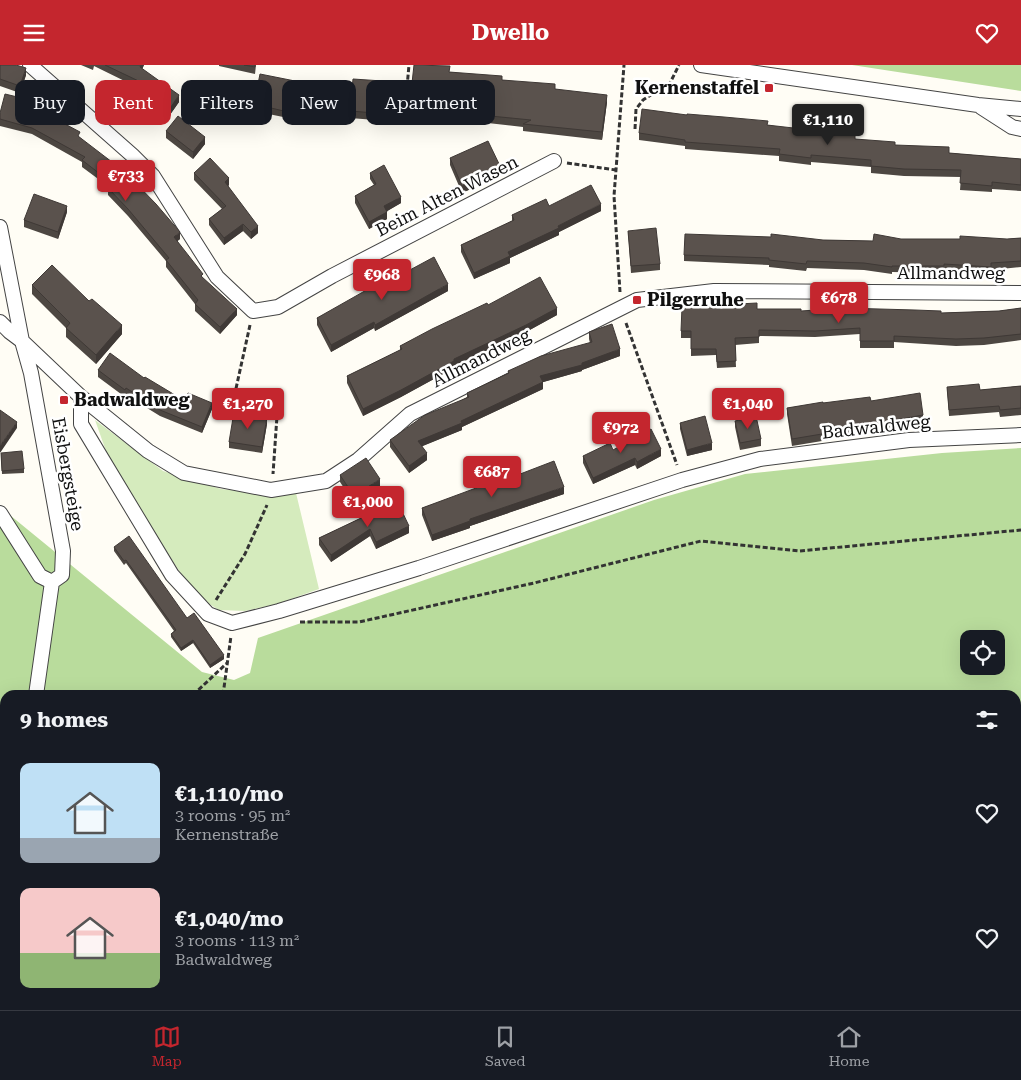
<!DOCTYPE html>
<meta charset="utf-8">
<style>
body{margin:0;font-family:"Roboto Serif",serif;background:#20242c;color:#f1f3f6;height:100vh;display:flex;flex-direction:column;font-size:19px;white-space:nowrap}
*{box-sizing:border-box;margin:0}
p{font-size:16px;color:#9ea1a6}
.icon{flex:none;width:28px;height:28px;fill:none;stroke:currentColor;stroke-width:2;stroke-linecap:round;stroke-linejoin:round}
.map{position:relative;flex:1;overflow:hidden}
.panel{position:absolute;left:0px;top:625px;width:1021px;height:320px;display:flex;flex-direction:column;background:#171b24;border-radius:15px 15px 0 0;box-shadow:0 5px 20px #0002}
.panel>*{flex:none}
.guide{position:absolute;left:15px;top:15px;width:500px;height:45px;display:flex;gap:10px}
.tools{position:absolute;left:960px;top:565px;display:grid;gap:10px}
.tools a{display:grid;place-items:center;width:45px;height:45px;border-radius:10px;background:#171b24;box-shadow:0 5px 20px #0002;font-size:25px}
.price{position:absolute;translate:-50% -42px;padding:0 11px;border-radius:5px;background:#c4262e;color:#fff;font-size:16px;line-height:32px;filter:drop-shadow(0 1px 2px #0008)}
.price::after{content:'';position:absolute;left:50%;top:30px;width:15px;height:11px;margin-left:-8px;background:inherit;clip-path:polygon(0 0,100% 0,50% 100%)}
.price.active{background:#222;color:#fff}
ul{padding:0;list-style:none}
li{display:flex;align-items:center;gap:15px;height:125px;padding:0 20px}
li span{display:grid;place-items:center;flex:none;width:140px;height:100px;border-radius:10px;color:#555}
li>.icon{margin-inline-start:auto}
span .icon{width:60px;height:60px;fill:#fffc;stroke-width:1}
li b{font-size:21px}
h2{display:flex;justify-content:space-between;align-items:center;height:60px;padding:0 20px;font-size:21px}
.tag{padding:0 18px;border-radius:10px;background:#171b24;box-shadow:0 5px 20px #0002;font-size:18px;line-height:45px}
.tag.active{background:#c4262e;color:#fff}
header{display:flex;justify-content:space-between;align-items:center;height:65px;padding:0 20px;background:#c4262e;color:#fff;font-size:22px;font-weight:700}
.tab-bar{display:flex;justify-content:space-around;align-items:center;height:70px;border-top:1px solid #363941;background:#171b24;font-size:14px;color:#9ea1a6}
.tab-bar a{display:grid;justify-items:center;gap:2px}
.tab-bar .active{color:#c4262e}
.map>svg:first-child{display:block}
.green{fill:#d5ebbd}
.forest{fill:#b9dc9c;fill-rule:evenodd}
.lines{fill:none;stroke-linecap:round;stroke-linejoin:round}
.lane-casing{stroke:#444;stroke-width:9}
.street-casing{stroke:#444;stroke-width:16}
.path{stroke:#333;stroke-width:3;stroke-dasharray:5 2.5;stroke-linecap:butt}
.lane{stroke:#fff;stroke-width:7}
.street{stroke:#fff;stroke-width:14}
.wall{fill:#4d4742}
.shaded-wall{fill:#3f3936}
.building{fill:#5a524d;stroke:#3f3936}
.poi-dot{fill:#c4262e;stroke:#fff;stroke-width:2}
.labels{text-anchor:middle;stroke-width:5;stroke-linejoin:round;paint-order:stroke}
.poi-label{font-size:18px;font-weight:bold;fill:#111;stroke:#fff;text-anchor:start}
.street-label{font-size:18px;fill:#111;stroke:#fff}
</style>
<header><svg class="icon" aria-label="menu" viewBox="0 0 24 24"><path d="M4 6h16M4 12h16M4 18h16"/></svg>Dwello<svg class="icon" aria-label="heart" viewBox="0 0 24 24"><path d="M12 20l-8-8c-3-5 5-10 8-4 3-6 11-1 8 4z"/></svg></header>
<div class="map">
<svg width="1021" height="945" viewBox="0 0 1021 945">
<rect width="100%" height="100%" fill="#fffdf5"/>
<!-- green -->
<path class="green" d="M95 355 163 406 221 424 277 430 296 428 319 524 277 539 245 546 219 545 195 530 144 452 106 386Z
M1016 763H1021V945H852L855 940H1016Z"/>
<!-- forest -->
<path class="forest" d="M852 0H1021V26Z
M1021 383V763H1016V630H5V940H855L852 945H0V442L202 607 234 615 250 608 258 573 654 435 745 409 942 388ZM969 574H996V601H969Z"/>
<g class="lines">
<!-- lane casing -->
<g class="lane-casing">
<path id="lane" d="M0 823 5 770
M0 825 5 852
M25 940 27 945"/>
</g>
<!-- street casing -->
<g class="street-casing">
<path id="street" d="M30 0 132 90 153 111 217 212 253 246 278 242 332 211 554 96
M701 0 978 40 1021 44
M981 42 1012 62 1021 64
M0 162 22 276 31 308 63 486 62 510 52 517 36 630
M0 257 10 267 22 276 81 332 148 386 184 408 271 425 326 416 358 395 410 349 637 235 714 226 1021 228
M81 332V359L172 510 208 549 232 558 279 546 419 503 682 415 760 394 909 375 1021 370
M0 448 40 511 52 517"/>
</g>
<!-- path -->
<path class="path" d="M407 22 409 0
M635 64 636 44 643 35 670 18 679 0
M567 98 616 105
M620 227 614 131 624 0
M626 258 677 400
M250 260 233 337 277 351 273 409
M216 535 245 489 267 440
M300 557H359L534 518 701 476 799 486 1021 465
M193 630 227 598
M223 630 231 571
M0 700 5 715
M1016 704H1021
M1016 780H1021
M112 940 114 945
M182 945V940
M234 945 235 940
M563 945 565 940
M851 945 854 940"/>
<!-- lane -->
<use href="#lane" class="lane"/>
<!-- street -->
<use href="#street" class="street"/>
</g>
<!-- wall -->
<path class="wall" d="M0 0 26 10 20 28 0 21Z
M81 0H144L142 4 179 37 167 54 142 37V30L145 26 94 1 93 5Z
M219 0H256L255 9 219 1Z
M450 7 502 15 555 24 607 37 602 75 523 66V62L470 56V54L388 47V56L350 53V46L412 18Z
M295 23 288 53 254 46V39Z
M34 43 80 73 180 174 177 176 203 213 237 250 220 269 195 246V239L166 202V196L128 151 108 130V123L109 122 82 102V97L32 69 0 61V48Z
M687 50 768 60 895 80 949 88 1021 94V126L992 124V127L960 125 961 112 904 111 871 108V102L811 97V100L779 96V91L685 84V81L639 75V68Z
M166 66 205 79 193 94 166 73Z
M450 93 501 110 462 128 450 100Z
M194 108 229 120 228 121 258 168 251 174 243 166 224 180 209 160V154L222 144 194 115Z
M370 108 401 138 387 146V154L369 164 355 138V131L374 120 370 114Z
M549 141 601 146 559 167V170L510 193V198L474 214 461 187V180L512 156V150Z
M67 147 58 174 24 162V155Z
M628 166 660 199V205L631 208Z
M1021 173V202L991 205V208L944 206V208L892 207V209L864 205 807 203 806 206 769 202V200L684 196V190L823 175 873 176 901 174H1007Z
M395 213 448 226 375 266 374 263 331 287 317 260V253Z
M32 220 122 269 96 299 66 272V263L32 229Z
M488 240 557 250 526 267 454 301V303L401 332 363 351 347 318V311L400 285V281Z
M1021 243V275L984 280 956 281 894 277V283H860V269L815 272 759 271V278L735 280 736 302 717 303 716 290 691 291V273H681V266L757 244 801 246 941 248 999 246Z
M589 267 620 291 582 305V306L543 317V324L462 362V365L422 381 427 395 409 408 390 382V375L467 332V328L508 308V306L590 278 589 274Z
M98 305 144 313 185 336 212 344 202 368 160 351 126 330 125 332 98 312Z
M1021 321V350L1000 352 999 347 949 351 947 322 980 325Z
M871 336 923 350V356L873 366 828 371V375L792 381 787 349V343L823 338Z
M735 356 761 374V381L740 385 735 362Z
M680 358 712 385 687 391 680 364Z
M267 359 262 388 229 383V377Z
M613 385 661 391 637 404 635 400 593 419 583 398V391Z
M1 388 24 404V408L2 409Z
M340 410 380 421 354 438 340 417Z
M515 411 564 429 470 461V463L432 476 422 450V443Z
M397 436 409 468 376 484 370 471 331 497 319 480V473Z
M114 482 187 553 224 594 210 603 193 578 181 586 171 572V569L174 566 126 498 124 500 114 486Z"/>
<!-- shaded-wall -->
<path class="shaded-wall" d="M141 0H144L140 9V2Z
M26 3V10L20 28V21Z
M295 16V23L288 53V47Z
M179 30V37L167 54V48Z
M607 30V37L602 75V67Z
M205 72V79L193 94V87Z
M501 103V110L462 128V121Z
M229 113V120L225 124V117Z
M401 132V138L384 148V141Z
M601 139V146L559 167V170L510 193V198L474 214V208L508 187Z
M67 141V147L58 174V167Z
M387 147V154L369 164V157Z
M243 159V166L224 180V173Z
M258 161V168L251 174V167Z
M180 167V174L174 179V172Z
M448 219V226L375 266V260Z
M557 243V250L526 267 454 301V303L401 332 363 351V344L454 294Z
M237 244V250L220 269V262Z
M374 257V263L331 287V280Z
M122 260V269L96 299V290Z
M620 284V291L582 305V306L540 318V311L582 298Z
M543 317V324L462 362V365L418 383V376Z
M212 338V344L202 368V362Z
M267 352V359L262 388V382Z
M17 357V363L0 388V381Z
M712 378V385L687 391V385Z
M661 384V391L637 404V397Z
M427 388V395L409 408V401Z
M635 393V400L593 419V413Z
M380 414V421L354 438V431Z
M564 422V429L470 461V463L432 476V470L470 454Z
M409 461V468L376 484V477Z
M370 464V471L331 497V490Z
M193 575V578L181 586V583Z
M224 590V594L210 603V600Z"/>
<!-- building -->
<path class="building" d="M0 0H16L26 3 20 21 0 14Z
M105 0H141L140 2 179 30 167 48 142 30 149 21Z
M244 0H255V2Z
M414 0 450 1 449 7 502 11V15L555 19V24L607 30 602 67 523 59 531 55 470 49V46L388 40V49L350 46 353 14 412 18Z
M260 9 295 16 288 47 254 39Z
M5 29 34 36 33 42 80 67 78 71 125 107 156 139 180 167 174 172 203 209 201 211 237 244 220 262 195 239 198 235 166 195 169 193 128 144 108 123 113 119 82 95 85 92 32 63 0 54V48Z
M642 44 687 50V49L724 52 768 56 767 60 855 70V74L895 77V80L949 82V88L1021 94V120L992 117V121L960 118 961 105 904 104 871 101V95L811 90V93L779 89 780 84 685 77V75L639 68Z
M178 51 205 72 193 87 166 66Z
M488 76 501 103 462 121 450 93Z
M210 93 229 113 225 117 258 161 251 167 243 159 224 173 209 154 226 141 194 108Z
M384 100 401 132 384 141 387 147 369 157 355 131 376 119 370 108Z
M591 120 601 139 558 161 559 163 508 187 510 191 474 208 461 180 514 155 512 150 546 134 549 141Z
M34 129 67 141 58 167 24 155Z
M656 163 660 199 631 201 628 166Z
M685 169 771 172V169L823 175 873 176 874 169 901 174H960V171L1007 174 1021 173V196L991 198V202L944 199V201H892V202L864 198 807 196 806 199 769 195V193L684 190Z
M434 192 448 219 375 260 374 257 331 280 317 253 393 210 395 213Z
M52 200 89 236 92 234 122 260 96 290 66 263 70 258 32 220Z
M540 212 557 243 526 260 454 294V296L401 325 363 344 347 311 402 284 400 281 432 264 487 238 488 240Z
M757 238V244H801V246L844 243 915 245 941 246V248L999 246 1021 243V269L984 273 956 274 894 271V276H860V263L815 266 759 265V272L735 273 736 296 717 297 716 284H691V266H681L682 242Z
M612 259 620 284 582 298V300L540 311 543 317 461 356 462 358 418 376 427 388 409 401 390 375 425 350 469 332 467 328 509 308 508 306 541 291 592 277 589 267Z
M110 288 144 313 145 312 185 336 188 328 212 338 202 362 160 345 126 323 125 325 98 305Z
M979 319 980 325 1021 321V343L1000 345 999 341 949 345 947 322Z
M920 328 923 350 873 359 827 365 828 368 792 374 787 343 823 337V338L870 332 871 336Z
M0 345 17 357 0 381Z
M234 347 267 352 262 382 229 377Z
M705 351 712 378 687 385 680 358Z
M756 351 761 374 740 378 735 356Z
M651 364 661 384 637 397 635 393 593 413 583 391 610 378 613 385Z
M22 386 24 404 2 406 1 388Z
M366 393 380 414 354 431 340 410Z
M554 396 564 422 470 454V456L432 470 422 443 514 409 515 411Z
M397 436 409 461 376 477 370 464 331 490 319 473Z
M129 471 187 553 194 548 224 590 210 600 193 575 181 583 171 569 176 565 126 495 124 496 114 482Z"/>
<!-- markers -->
<g class="poi-dot">
<rect x="764" y="18" width="10" height="10" rx="2.5"/>
<rect x="632" y="230" width="10" height="10" rx="2.5"/>
<rect x="59" y="330" width="10" height="10" rx="2.5"/>
</g>
<g class="labels">
<!-- poi labels -->
<g class="poi-label">
<text x="759" y="29" text-anchor="end">Kernenstaffel</text>
<text x="647" y="241">Pilgerruhe</text>
<text x="74" y="341">Badwaldweg</text>
</g>
<!-- street labels -->
<g class="street-label">
<text transform="translate(447 131) rotate(-27)" y="6">Beim Alten Wasen</text>
<text x="951" y="214">Allmandweg</text>
<text transform="translate(481 293) rotate(-27)" y="6">Allmandweg</text>
<text transform="translate(876 362) rotate(-6)" y="6">Badwaldweg</text>
<text transform="translate(68 409) rotate(80)" y="6">Eisbergsteige</text>
</g>
</g>
</svg>
<div class="tools">
<a><svg class="icon" aria-label="locate" viewBox="0 0 24 24"><circle cx="12" cy="12" r="6"/><path d="M12 2v4M12 18v4M2 12h4M18 12h4"/></svg></a>
</div>
<b class="price active" style="left:828px;top:81px">€1,110</b>
<b class="price" style="left:126px;top:137px">€733</b>
<b class="price" style="left:382px;top:236px">€968</b>
<b class="price" style="left:839px;top:259px">€678</b>
<b class="price" style="left:248px;top:365px">€1,270</b>
<b class="price" style="left:748px;top:365px">€1,040</b>
<b class="price" style="left:621px;top:389px">€972</b>
<b class="price" style="left:492px;top:433px">€687</b>
<b class="price" style="left:368px;top:463px">€1,000</b>
<div class="guide">
<a class="tag">Buy</a>
<a class="tag active">Rent</a>
<a class="tag">Filters</a>
<a class="tag">New</a>
<a class="tag">Apartment</a>
</div>
<section class="panel">
<h2>9 homes<svg class="icon" aria-label="filters" viewBox="0 0 24 24"><path d="M4 7h16M4 17h16"/><circle cx="9" cy="7" r="2"/><circle cx="15" cy="17" r="2"/></svg></h2>
<ul>
<li><span style="background:linear-gradient(#bfe0f5 75%,#9aa5b1 0)"><svg class="icon" aria-label="home" viewBox="0 0 24 24"><path d="M3 11l9-7 9 7M6 9v11h12V9"/></svg></span><div><b>€1,110/mo</b><p>3 rooms · 95 m²</p><p>Kernenstraße</p></div><svg class="icon" aria-label="heart" viewBox="0 0 24 24"><path d="M12 20l-8-8c-3-5 5-10 8-4 3-6 11-1 8 4z"/></svg></li>
<li><span style="background:linear-gradient(#f6c9c9 65%,#8fb573 0)"><svg class="icon" aria-label="home" viewBox="0 0 24 24"><path d="M3 11l9-7 9 7M6 9v11h12V9"/></svg></span><div><b>€1,040/mo</b><p>3 rooms · 113 m²</p><p>Badwaldweg</p></div><svg class="icon" aria-label="heart" viewBox="0 0 24 24"><path d="M12 20l-8-8c-3-5 5-10 8-4 3-6 11-1 8 4z"/></svg></li>
</ul>
</section>
</div>
<nav class="tab-bar">
<a class="active"><svg class="icon" aria-label="map" viewBox="0 0 24 24"><path d="M3 6l6-2 6 2 6-2v14l-6 2-6-2-6 2zM9 4v14M15 6v14"/></svg>Map</a>
<a><svg class="icon" aria-label="saved" viewBox="0 0 24 24"><path d="M7 4h10v16l-5-4-5 4z"/></svg>Saved</a>
<a><svg class="icon" aria-label="home" viewBox="0 0 24 24"><path d="M3 11l9-7 9 7M6 9v11h12V9"/></svg>Home</a>
</nav>
